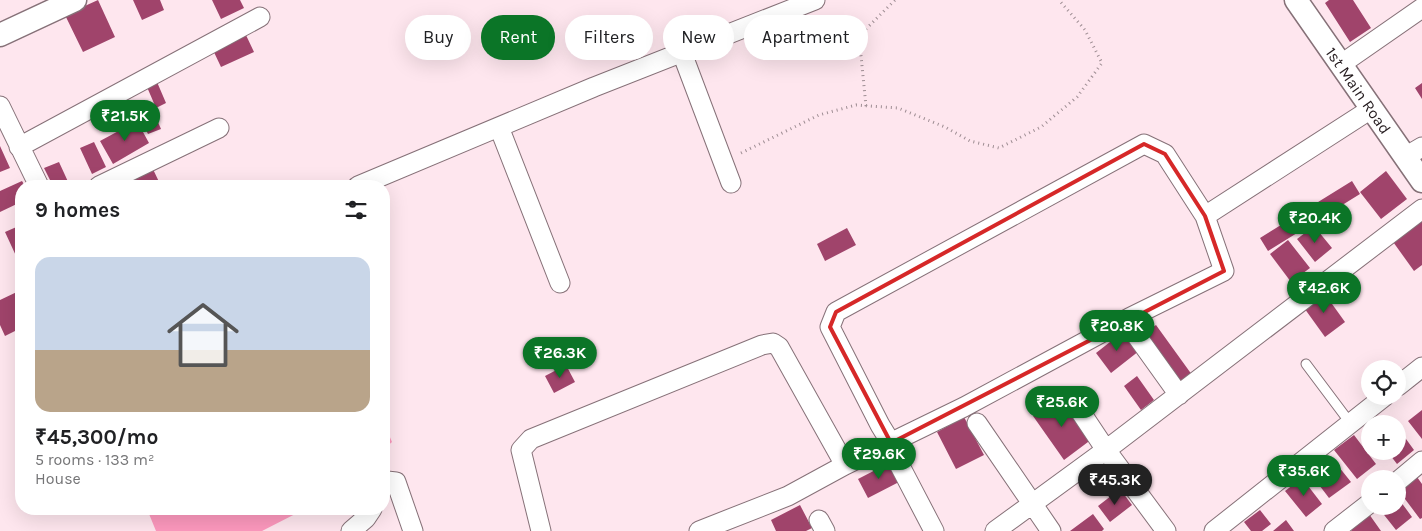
<!DOCTYPE html>
<meta charset="utf-8">
<style>
body{margin:0;font-family:Karla,sans-serif;background:#f2f2f2;color:#202124;height:100vh;display:flex;flex-direction:column;font-size:19px;white-space:nowrap}
*{box-sizing:border-box;margin:0}
p{font-size:16px;color:#757577}
.icon{flex:none;width:28px;height:28px;fill:none;stroke:currentColor;stroke-width:2;stroke-linecap:round;stroke-linejoin:round}
.map{position:relative;flex:1;overflow:hidden}
.details{position:absolute;left:15px;top:180px;width:375px;height:335px;display:flex;flex-direction:column;background:#fff;border-radius:20px;box-shadow:0 5px 20px #0002}
.details>*{flex:none}
.banner{position:absolute;left:405px;top:15px;width:475px;height:45px;display:flex;gap:10px}
.tools{position:absolute;left:1361px;top:360px;display:grid;gap:10px}
.tools a{display:grid;place-items:center;width:45px;height:45px;border-radius:50%;background:#fff;box-shadow:0 5px 20px #0002;font-size:25px}
.price{position:absolute;translate:-50% -42px;padding:0 11px;border-radius:18px;background:#0b7527;color:#fff;font-size:16px;line-height:32px;filter:drop-shadow(0 1px 2px #0008)}
.price::after{content:'';position:absolute;left:50%;top:30px;width:15px;height:11px;margin-left:-8px;background:inherit;clip-path:polygon(0 0,100% 0,50% 100%)}
.price.current{background:#222;color:#fff}
ul{padding:0;list-style:none}
li{display:grid;align-content:center;gap:10px;height:265px;padding:0 20px}
li span{display:grid;place-items:center;height:155px;border-radius:15px;color:#555}
li>.icon{margin-inline-start:auto}
span .icon{width:90px;height:90px;fill:#fffc;stroke-width:1}
li b{font-size:21px}
h2{display:flex;justify-content:space-between;align-items:center;height:60px;padding:0 20px;font-size:21px}
.pill{padding:0 18px;border-radius:22px;background:#fff;box-shadow:0 5px 20px #0002;font-size:18px;line-height:45px}
.pill.current{background:#0b7527;color:#fff}
.map>svg:first-child{display:block}
.green{fill:#fc98bd}
.building{fill:#a0446b}
.lines{fill:none;stroke-linecap:round;stroke-linejoin:round}
.service-casing{stroke:#867178;stroke-width:11}
.minor-casing{stroke:#867178;stroke-width:21}
.tertiary-casing{stroke:#867178;stroke-width:25}
.path{stroke:#9e8d93;stroke-width:3;stroke-dasharray:1 4;stroke-linecap:butt}
.service{stroke:#fff;stroke-width:9}
.minor{stroke:#fff;stroke-width:19}
.tertiary{stroke:#fff;stroke-width:22}
.marked{fill:none;stroke:#d62828;stroke-width:4;stroke-linejoin:round}
.labels{text-anchor:middle;stroke-width:5;stroke-linejoin:round;paint-order:stroke}
.street-label{font-size:16px;fill:#241b1e;stroke:#fff}
</style>
<div class="map">
<svg width="1422" height="531" viewBox="0 0 1422 531">
<rect width="100%" height="100%" fill="#fee6ee"/>
<!-- green -->
<path class="green" d="M384 423 392 442 384 449Z
M147 509H305L262 531H156Z"/>
<!-- building -->
<path class="building" d="M98 0 115 37 83 52 65 15Z
M133 0H160L164 10 142 20Z
M212 0H240L244 8 221 19Z
M1329 0H1353L1371 28 1350 42 1325 3Z
M245 33 254 52 221 67 212 48Z
M157 82 166 103 156 108 147 87Z
M1422 83V99L1415 88Z
M125 97 135 119 112 130 102 108Z
M154 113 161 129 148 134 141 120Z
M137 121 149 143 113 164 100 141Z
M94 142 106 167 92 174 80 148Z
M0 146 10 168 0 172Z
M59 162 70 186H53L44 168Z
M151 165 161 186H139L133 174Z
M1386 171 1407 199 1381 219 1360 192Z
M22 181 25 186H21V202L0 212V191Z
M1352 181 1360 194 1268 251 1260 238Z
M1422 220V265L1414 271 1391 239Z
M21 225V257L17 258 5 232Z
M1314 226 1332 248 1315 262 1297 239Z
M847 228 856 245 825 261 817 244Z
M1288 240 1310 268 1291 282 1270 254Z
M21 290V328L5 336 0 325V300Z
M1322 290 1345 322 1325 337 1302 305Z
M1156 325 1195 379 1180 390 1142 335Z
M1124 331 1139 351 1111 373 1096 353Z
M566 365 575 382 554 393 545 376Z
M1137 376 1154 400 1141 410 1124 386Z
M1060 396 1092 439 1064 460 1033 416Z
M1422 410V439L1408 421Z
M964 417 984 455 956 469 937 432Z
M1398 428 1414 450 1397 464 1387 451H1398Z
M1354 435 1376 464 1357 479 1334 450Z
M1331 457 1351 482 1329 498 1310 473Z
M889 463 899 482 868 498 858 479Z
M1417 477 1422 484V518L1420 519 1399 491Z
M1302 478 1322 504 1306 517 1285 491Z
M1120 489 1132 505 1110 522 1098 506Z
M1398 498 1412 517 1396 530 1377 506H1398Z
M800 505 812 528 806 531H776L771 520Z
M1260 510 1271 524 1262 531H1251L1244 522Z
M1093 514 1104 529 1102 531H1070Z
M1369 514 1381 531H1352L1350 529Z
M1286 520 1294 531H1273Z"/>
<g class="lines">
<!-- service casing -->
<g class="service-casing">
<path id="service" d="M1306 364 1351 424"/>
</g>
<!-- minor casing -->
<g class="minor-casing">
<path id="minor" d="M682 53 731 183
M1340 65 1422 8
M0 106 39 186
M499 127 560 283
M19 147 260 17
M1405 157 1422 147
M99 186 219 128
M358 186 594 87 815 0
M1136 335 1179 395
M1398 386 1422 367
M1072 399 1106 450 1166 531
M977 423 1051 531
M891 443 880 425 830 327 836 312 1144 144 1165 154 1205 216 1371 109
M899 464 934 531
M1398 481 1422 461
M384 487 387 481 396 482 413 531
M819 520 825 531
M351 531 366 518 372 509
M541 531 521 450 531 439 762 345 773 343 779 347 845 465
M699 531 788 496 845 465 964 407 1129 318 1224 271 1205 216
M995 531 1106 450 1422 209
M1214 531 1385 396
M1334 531 1370 503"/>
</g>
<!-- tertiary casing -->
<g class="tertiary-casing">
<g id="tertiary">
<path id="s1" d="M1296 0 1422 181"/>
<path d="M0 35 75 0"/>
</g>
</g>
<!-- path -->
<path class="path" d="M866 106 859 36 895 0
M741 153 819 115 856 105 898 108 945 127 970 141 999 148 1041 127 1077 97 1102 63 1085 30 1059 0"/>
<!-- service -->
<use href="#service" class="service"/>
<!-- minor -->
<use href="#minor" class="minor"/>
<!-- tertiary -->
<use href="#tertiary" class="tertiary"/>
</g>
<!-- marked area -->
<path class="marked" d="M1144 144 1165 154 1205 216 1224 271 891 443 830 327 836 312Z"/>
<g class="labels">
<!-- street labels -->
<g class="street-label">
<text dy="6" stroke="none"><textPath href="#s1" startOffset="110">1st Main Road</textPath></text>
</g>
</g>
</svg>
<div class="tools">
<a><svg class="icon" aria-label="locate" viewBox="0 0 24 24"><circle cx="12" cy="12" r="6"/><path d="M12 2v4M12 18v4M2 12h4M18 12h4"/></svg></a>
<a>+</a>
<a>−</a>
</div>
<b class="price" style="left:125px;top:142px">₹21.5K</b>
<b class="price" style="left:1315px;top:244px">₹20.4K</b>
<b class="price" style="left:1324px;top:314px">₹42.6K</b>
<b class="price" style="left:1117px;top:352px">₹20.8K</b>
<b class="price" style="left:560px;top:379px">₹26.3K</b>
<b class="price" style="left:1062px;top:428px">₹25.6K</b>
<b class="price" style="left:879px;top:480px">₹29.6K</b>
<b class="price" style="left:1304px;top:497px">₹35.6K</b>
<b class="price current" style="left:1115px;top:506px">₹45.3K</b>
<div class="banner">
<a class="pill">Buy</a>
<a class="pill current">Rent</a>
<a class="pill">Filters</a>
<a class="pill">New</a>
<a class="pill">Apartment</a>
</div>
<section class="details">
<h2>9 homes<svg class="icon" aria-label="filters" viewBox="0 0 24 24"><path d="M4 7h16M4 17h16"/><circle cx="9" cy="7" r="2"/><circle cx="15" cy="17" r="2"/></svg></h2>
<ul>
<li><span style="background:linear-gradient(#c9d6e8 60%,#b9a48a 0)"><svg class="icon" aria-label="home" viewBox="0 0 24 24"><path d="M3 11l9-7 9 7M6 9v11h12V9"/></svg></span><div><b>₹45,300/mo</b><p>5 rooms · 133 m²</p><p>House</p></div></li>
</ul>
</section>
</div>
